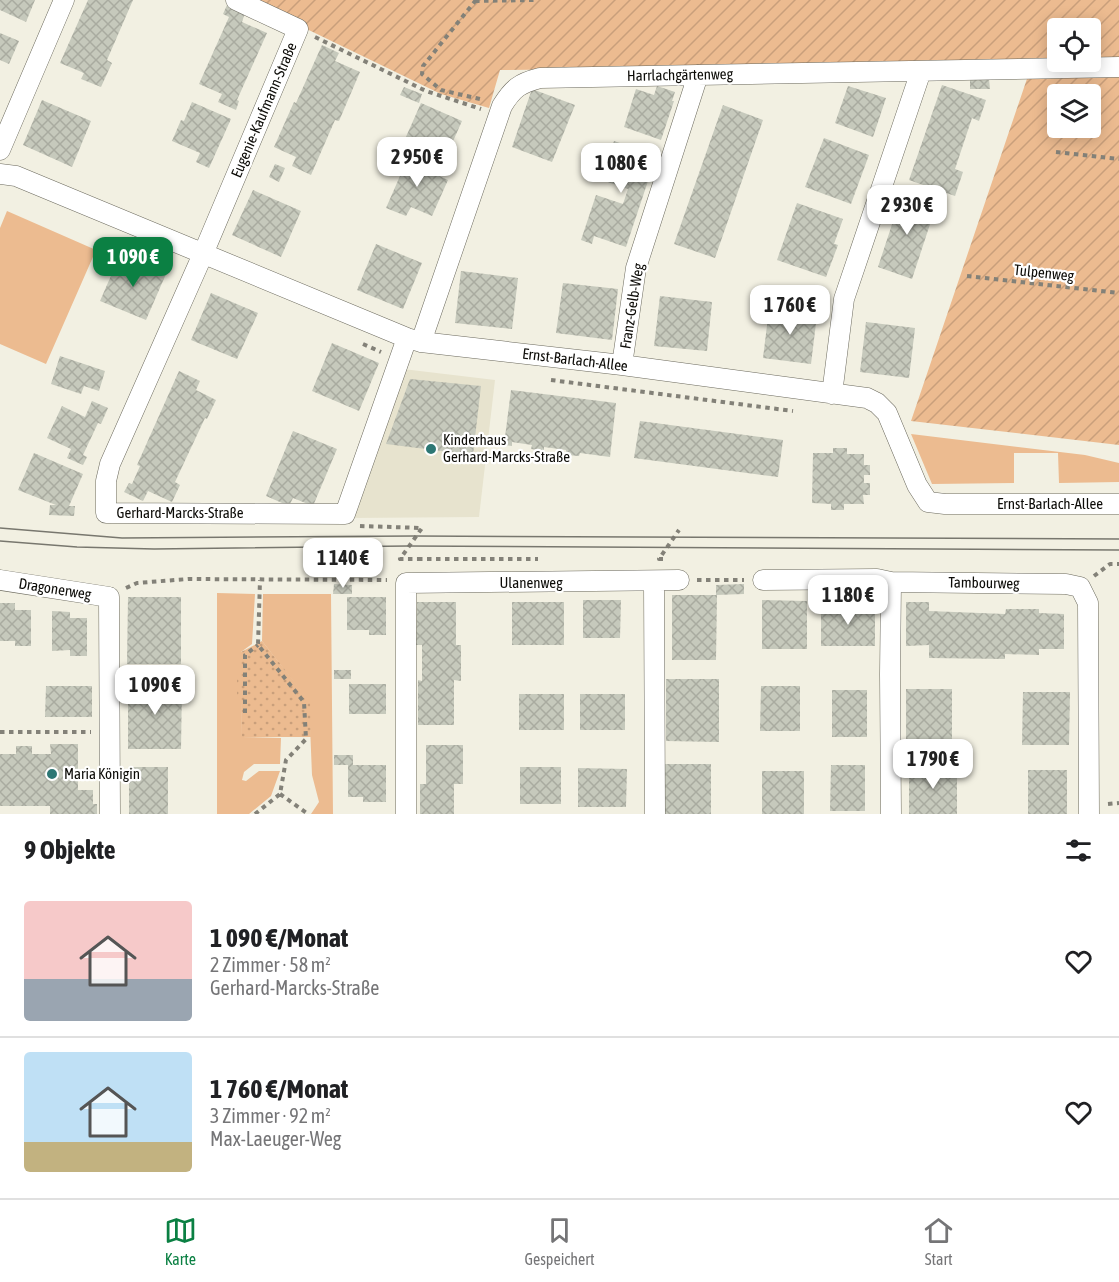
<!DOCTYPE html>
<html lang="de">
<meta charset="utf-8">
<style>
body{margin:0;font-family:"Asap Condensed",sans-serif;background:#f6f6f6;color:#202124;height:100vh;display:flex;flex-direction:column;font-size:22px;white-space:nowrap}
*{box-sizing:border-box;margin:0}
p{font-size:20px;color:#757577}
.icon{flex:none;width:33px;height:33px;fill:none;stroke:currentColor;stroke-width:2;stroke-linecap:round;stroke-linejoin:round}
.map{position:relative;height:814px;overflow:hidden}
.details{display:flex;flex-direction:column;background:#fff;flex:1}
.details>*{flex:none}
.tools{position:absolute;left:1047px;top:18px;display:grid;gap:12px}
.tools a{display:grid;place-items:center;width:54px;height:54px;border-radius:6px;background:#fff;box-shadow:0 3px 15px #0003;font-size:30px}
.price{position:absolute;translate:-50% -51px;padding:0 14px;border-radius:12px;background:#fff;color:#222;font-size:20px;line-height:39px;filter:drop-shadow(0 2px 3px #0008)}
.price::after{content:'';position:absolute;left:50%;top:36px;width:18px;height:14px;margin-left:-9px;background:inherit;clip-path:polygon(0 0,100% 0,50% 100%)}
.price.on{background:#0b8043;color:#fff}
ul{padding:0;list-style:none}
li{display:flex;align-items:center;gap:18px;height:150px;padding:0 24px}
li+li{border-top:2px solid #e0e0e0}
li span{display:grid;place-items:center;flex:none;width:168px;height:120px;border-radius:6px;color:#555}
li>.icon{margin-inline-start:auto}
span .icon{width:72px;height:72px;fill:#fffc;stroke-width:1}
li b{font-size:26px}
h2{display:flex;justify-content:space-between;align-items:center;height:72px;padding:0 24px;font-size:26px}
.dock{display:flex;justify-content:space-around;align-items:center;height:84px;border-top:2px solid #e0e0e0;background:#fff;font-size:16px;color:#757577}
.dock a{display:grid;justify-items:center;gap:3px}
.dock .on{color:#0b8043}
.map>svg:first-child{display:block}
.built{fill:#e7e3ce}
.grass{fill:#ecbb90}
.park{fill:url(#park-dots)}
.garden{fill:url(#garden-furrows);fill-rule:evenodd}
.building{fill:url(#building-cross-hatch)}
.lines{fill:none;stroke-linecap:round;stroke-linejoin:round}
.minor-casing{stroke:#6b695d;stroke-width:21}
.path{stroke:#838178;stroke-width:4;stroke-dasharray:4.5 4.5;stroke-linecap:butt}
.minor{stroke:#fff;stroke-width:20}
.tram{stroke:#78776e;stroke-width:1.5}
.poi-dot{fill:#2d7774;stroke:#fff;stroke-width:2}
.labels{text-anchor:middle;stroke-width:4.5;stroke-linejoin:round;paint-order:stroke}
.street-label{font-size:15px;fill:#0c0b07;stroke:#fff}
.poi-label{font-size:15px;fill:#0c0b07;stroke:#fff;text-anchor:start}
</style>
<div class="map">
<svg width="1119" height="814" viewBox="0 0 1119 814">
<defs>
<pattern id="park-dots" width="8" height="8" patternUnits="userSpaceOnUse" patternTransform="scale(1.5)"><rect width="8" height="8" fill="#ecbb90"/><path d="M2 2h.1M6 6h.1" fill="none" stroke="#c99f7b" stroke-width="1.8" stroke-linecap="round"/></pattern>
<pattern id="garden-furrows" width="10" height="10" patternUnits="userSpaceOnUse" patternTransform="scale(1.5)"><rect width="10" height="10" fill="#ecbb90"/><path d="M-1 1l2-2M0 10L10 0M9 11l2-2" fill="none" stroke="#c99f7b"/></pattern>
<pattern id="building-cross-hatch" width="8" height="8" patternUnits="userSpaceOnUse" patternTransform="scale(1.5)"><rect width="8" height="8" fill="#c6c9bc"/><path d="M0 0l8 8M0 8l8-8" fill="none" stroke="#a9aba0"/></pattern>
</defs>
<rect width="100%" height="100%" fill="#f2f0e2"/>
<!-- built -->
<path class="built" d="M403 369 495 380 479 517 352 518Z"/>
<!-- grass -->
<path class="grass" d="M7 211 96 250 46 364 0 344V228Z
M911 434 1085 455 1119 463V482L1059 483 1058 453H1014V483L932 484Z
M217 593 255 594 252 644 241 652 242 737 281 738 280 764H254L244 772 242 780 246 781 259 771H280L271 796 249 814H217Z
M263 594H331L333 814H311L319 802 312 775 309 701 262 641Z"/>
<!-- park -->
<path class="park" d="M262 641 310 701 311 737H242L241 700 237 696V674L241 671V652Z"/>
<!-- garden -->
<path class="garden" d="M247 0H1119V445L911 421 1032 64 500 70 489 108 441 94ZM1058 28H1090V62H1058ZM1058 94H1090V128H1058Z"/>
<!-- building -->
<path class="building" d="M0 0H35L26 22 0 10Z
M88 0H133L107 60 112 63 101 87 81 79 84 73 60 63Z
M227 5 245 13 242 22 267 33 237 100 239 101 236 110 218 102 222 94 199 84 229 17 223 14Z
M0 33 19 41 9 64 0 60Z
M322 45 339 53 335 61 360 72 339 121 335 120 311 175 292 166 296 157 274 147 294 102 296 103Z
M989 79 990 89H970V80Z
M942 85 986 100 979 121 972 118 955 169 963 172 955 196 909 180Z
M657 86 675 92 672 101H674L661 140 624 127 636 89 654 95Z
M848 86 886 98 873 137 835 123Z
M404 87 422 94 419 103 400 95Z
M532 89 575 105 552 162 512 147Z
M42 100 91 121 72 167 23 145Z
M192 102 231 119 209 168 196 162 200 153 172 141 181 120 184 121Z
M421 103 462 121 446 157 405 139Z
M723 105 763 120 715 258 674 244Z
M824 138 869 155 851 204 805 187Z
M614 141 641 150 644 143 659 148 626 247 594 236 592 244 581 240 596 195 623 204 628 189 602 180Z
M410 153 430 162 426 170 448 180 432 216 411 207 406 216 386 208Z
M275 164 285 168 279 182 269 177Z
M253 190 301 211 281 257 232 235Z
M902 194 936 206 912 279 878 267Z
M797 203 843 219 834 244 838 245 826 277 777 260Z
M376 244 422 263 403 309 357 290Z
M120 255 166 274 146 320 100 301Z
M461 271 518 278 512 329 455 323Z
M563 283 618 289 612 340 556 333Z
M211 293 258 313 237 359 191 340Z
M660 296 712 302 707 351 654 346Z
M769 309 817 315 811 364 763 358Z
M866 322 915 328 909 378 860 372Z
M332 343 379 363 359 411 312 391Z
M60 356 105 371 99 391 84 386 81 394 51 384Z
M179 371 200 381 196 390 216 400 207 419 205 418 175 482 180 485 172 502 148 491 143 501 124 492 129 483 132 484 140 466 137 465Z
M410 379 481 386 473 455 386 444Z
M511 390 616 403 610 457 580 453 579 456 566 455V450L544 447V451L531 449 532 445 512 442V446L504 445Z
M92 401 108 408 101 424 98 423 83 455 87 457 83 465 67 458 71 449 47 438 62 406 85 417Z
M640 421 783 440 778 477 634 458Z
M293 431 337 449 313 506 293 498 289 506 266 496Z
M833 448H847V454H864V465H870V475H864V483H870V495H863L864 504H844V510H831V504L812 503 813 453H833Z
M34 453 83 474 69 506H75L74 516 49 515 50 505H56L18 490Z
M334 584 352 585V594H333Z
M744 584V594L716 595V585Z
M672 595H717L716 660H672Z
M128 597H181V664H127Z
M347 597H386V635H369V630H347Z
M583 600H621L620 638H583Z
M762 600 807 601V649H762Z
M417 602H456V645H461V681L454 680V725H418V680L422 681V645H416Z
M512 602H564V645H512Z
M906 602H929V611L1005 614 1006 609H1039V613L1064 614V649H1039V655L1005 654V659L929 658V645L906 646Z
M0 603H15V610H31V646H15V641H0Z
M821 605H875V646H821Z
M52 611 70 612V618H87V656H70V650L52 651Z
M334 670H351V679H334Z
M666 679H719V742L666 741Z
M128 683H182L181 749H128Z
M349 684H386V714H349Z
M46 686H92V717H45Z
M761 686H800V731H760Z
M906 689H952V750H906Z
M832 690H867V737H832Z
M1023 692H1070L1069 745H1022Z
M519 694H564V730H519Z
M580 694H625V730H580Z
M50 744H78V790H93V804H97V814H50V806H0V754H16V746H32V754H51Z
M426 745H463V784H454V814H420V784H426Z
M334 755H353V765H386V802H363V797H348V765H334Z
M661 764H711V814H661Z
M831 765H865V811H830Z
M909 766H957V814H909Z
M129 767H168V814H129Z
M520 767H561V804H520Z
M578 768 627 769 626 807H578Z
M1028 770H1067V814H1028Z
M762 771H804V814H762Z"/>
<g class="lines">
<!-- minor casing -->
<g class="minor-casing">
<path id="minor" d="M236 0 298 29 203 254 110 464 106 481V513L345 514 407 338
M0 150 64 0
M0 174 16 176 407 338 421 342 622 365 867 398 877 403 887 413 917 485 928 502 945 504H1119
M421 342 502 106C513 88 520 83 540 78L1119 67
M622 365 636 268 698 75
M832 394 844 299 921 71
M0 580 109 597
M763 580 877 579 891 582 1066 584 1080 587 1088 603 1089 814
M654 582 655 814
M891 582 890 674 891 814
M109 597 110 814
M406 814V583L679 580"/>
</g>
<!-- path -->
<path class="path" d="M476 0 423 66 422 74 441 90 484 100
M475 1 534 0
M315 37 426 91 481 109
M1056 152 1119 159
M967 276 1119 293
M363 344 381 352
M551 380 793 411
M360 526 422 528 400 559H418
M418 559H538
M663 559H659L679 530
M1094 576 1110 564H1119
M697 580H744
M126 588 137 583 188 579 387 580
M245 713V655L258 645
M0 732H91
M280 794 308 814
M1108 804 1119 803
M255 814 280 794 286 760 306 739 304 702 258 645 260 580"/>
<!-- minor -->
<use href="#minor" class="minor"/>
<!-- tram -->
<path class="tram" d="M0 528 122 538 415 536 1119 539
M0 541 77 547 154 549 408 546 1119 550"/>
</g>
<!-- markers -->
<g class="poi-dot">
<circle cx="431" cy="449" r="6"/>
<circle cx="52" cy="774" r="6"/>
</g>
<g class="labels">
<!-- street labels -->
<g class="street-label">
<text transform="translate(680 75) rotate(-1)" y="5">Harrlachgärtenweg</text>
<text transform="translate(264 110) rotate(-67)" y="5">Eugenie-Kaufmann-Straße</text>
<text transform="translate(1044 273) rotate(6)" y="5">Tulpenweg</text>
<text transform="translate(632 306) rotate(-81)" y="5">Franz-Gelb-Weg</text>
<text transform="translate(575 360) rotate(7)" y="5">Ernst-Barlach-Allee</text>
<text x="1050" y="509">Ernst-Barlach-Allee</text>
<text x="180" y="518">Gerhard-Marcks-Straße</text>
<text x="531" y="588">Ulanenweg</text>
<text transform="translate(984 583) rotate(1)" y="5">Tambourweg</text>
<text transform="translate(55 589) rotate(9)" y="5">Dragonerweg</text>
</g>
<!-- poi labels -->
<g class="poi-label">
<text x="443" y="445">Kinderhaus<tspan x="443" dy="17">Gerhard-Marcks-Straße</tspan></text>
<text x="64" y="779">Maria Königin</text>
</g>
</g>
</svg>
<div class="tools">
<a><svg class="icon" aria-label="locate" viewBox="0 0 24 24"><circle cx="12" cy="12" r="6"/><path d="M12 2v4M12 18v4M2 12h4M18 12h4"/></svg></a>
<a><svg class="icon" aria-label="layers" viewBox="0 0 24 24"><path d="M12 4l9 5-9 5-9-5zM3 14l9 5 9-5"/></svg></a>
</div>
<b class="price" style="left:417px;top:188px">2 950 €</b>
<b class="price" style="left:621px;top:194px">1 080 €</b>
<b class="price" style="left:907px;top:236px">2 930 €</b>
<b class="price on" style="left:133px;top:288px">1 090 €</b>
<b class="price" style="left:790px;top:336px">1 760 €</b>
<b class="price" style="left:343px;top:589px">1 140 €</b>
<b class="price" style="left:848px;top:626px">1 180 €</b>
<b class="price" style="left:155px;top:716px">1 090 €</b>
<b class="price" style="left:933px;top:790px">1 790 €</b>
</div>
<section class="details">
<h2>9 Objekte<svg class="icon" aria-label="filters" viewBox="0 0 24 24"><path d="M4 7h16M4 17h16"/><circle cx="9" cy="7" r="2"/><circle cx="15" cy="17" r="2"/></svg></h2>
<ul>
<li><span style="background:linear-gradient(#f6c9c9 65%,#9aa5b1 0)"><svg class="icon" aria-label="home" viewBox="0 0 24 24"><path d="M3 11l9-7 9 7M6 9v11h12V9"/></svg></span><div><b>1 090 €/Monat</b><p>2 Zimmer · 58 m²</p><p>Gerhard-Marcks-Straße</p></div><svg class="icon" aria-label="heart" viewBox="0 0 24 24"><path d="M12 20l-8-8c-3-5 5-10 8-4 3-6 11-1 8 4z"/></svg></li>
<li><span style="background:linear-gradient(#bfe0f5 75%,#c2b280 0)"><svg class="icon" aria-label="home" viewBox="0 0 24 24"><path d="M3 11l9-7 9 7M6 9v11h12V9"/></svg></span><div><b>1 760 €/Monat</b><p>3 Zimmer · 92 m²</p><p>Max-Laeuger-Weg</p></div><svg class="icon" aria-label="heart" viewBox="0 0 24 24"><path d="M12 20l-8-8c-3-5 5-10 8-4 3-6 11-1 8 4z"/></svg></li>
</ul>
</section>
<nav class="dock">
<a class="on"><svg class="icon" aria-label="map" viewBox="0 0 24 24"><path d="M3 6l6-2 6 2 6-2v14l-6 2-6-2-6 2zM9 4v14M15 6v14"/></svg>Karte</a>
<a><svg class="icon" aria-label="saved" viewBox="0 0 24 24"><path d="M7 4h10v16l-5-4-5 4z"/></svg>Gespeichert</a>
<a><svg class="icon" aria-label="home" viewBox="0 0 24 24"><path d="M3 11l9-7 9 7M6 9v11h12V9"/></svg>Start</a>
</nav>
